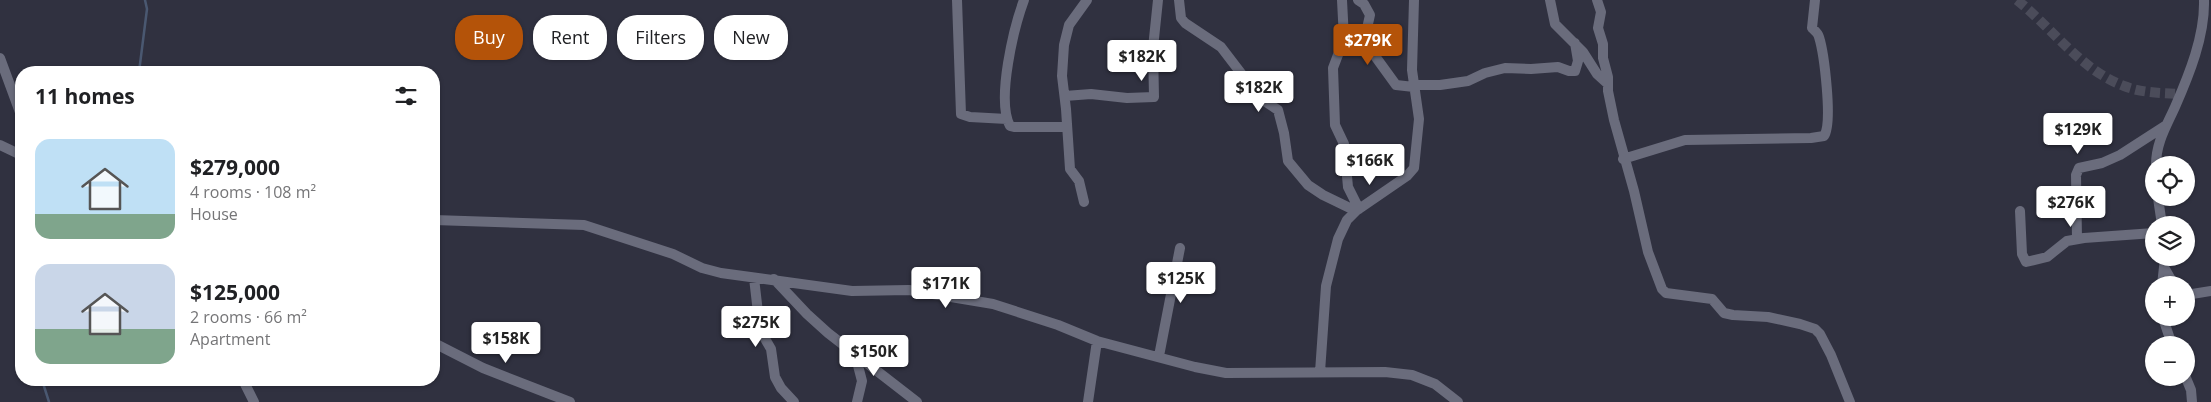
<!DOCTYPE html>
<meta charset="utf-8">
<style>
body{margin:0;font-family:"Open Sans",sans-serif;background:#f2f2f2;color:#202124;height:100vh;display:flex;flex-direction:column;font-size:19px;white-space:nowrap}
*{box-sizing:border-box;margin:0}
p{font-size:16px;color:#757577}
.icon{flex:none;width:28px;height:28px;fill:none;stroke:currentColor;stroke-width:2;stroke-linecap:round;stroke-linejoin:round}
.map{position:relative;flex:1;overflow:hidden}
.details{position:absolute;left:15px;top:66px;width:425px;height:320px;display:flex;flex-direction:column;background:#fff;border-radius:20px;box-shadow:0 1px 4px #0004}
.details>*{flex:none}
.hud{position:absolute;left:455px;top:15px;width:475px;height:45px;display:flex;gap:10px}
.tools{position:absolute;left:2145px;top:156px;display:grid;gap:10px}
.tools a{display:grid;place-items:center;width:50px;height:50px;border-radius:50%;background:#fff;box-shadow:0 1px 4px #0004;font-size:25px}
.price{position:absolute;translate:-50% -42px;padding:0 11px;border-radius:5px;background:#fff;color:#222;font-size:16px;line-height:32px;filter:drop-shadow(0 1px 2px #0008)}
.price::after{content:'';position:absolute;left:50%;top:30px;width:15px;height:11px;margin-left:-8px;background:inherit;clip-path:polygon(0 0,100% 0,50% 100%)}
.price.on{background:#b45309;color:#fff}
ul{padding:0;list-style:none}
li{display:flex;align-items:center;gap:15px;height:125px;padding:0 20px}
li span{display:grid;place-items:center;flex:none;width:140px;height:100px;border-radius:15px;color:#555}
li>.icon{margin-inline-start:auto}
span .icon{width:60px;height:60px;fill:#fffc;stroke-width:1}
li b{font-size:21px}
h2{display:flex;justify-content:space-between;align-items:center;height:60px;padding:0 20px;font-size:21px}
.chip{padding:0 18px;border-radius:20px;background:#fff;box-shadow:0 1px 4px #0004;font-size:18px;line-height:45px}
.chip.on{background:#b45309;color:#fff}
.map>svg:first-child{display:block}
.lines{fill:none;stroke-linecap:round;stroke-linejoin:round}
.stream{stroke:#4a5871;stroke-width:2.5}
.minor-tunnel{stroke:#4b4c5a;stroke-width:10;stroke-dasharray:10 5;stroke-linecap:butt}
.minor{stroke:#6a6c7c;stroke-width:10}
</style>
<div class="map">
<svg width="2211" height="402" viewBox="0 0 2211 402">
<rect width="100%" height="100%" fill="#303140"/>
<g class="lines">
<!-- stream -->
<path class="stream" d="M139 72 147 9 145 0
M21 305 19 309 21 315
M42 380 49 402"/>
<!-- minor-tunnel -->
<path class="minor-tunnel" d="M2017 0C2052 28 2081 70 2124 86 2142 93 2161 93 2180 94"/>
<!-- minor -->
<path class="minor" d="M957 0 961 114 970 117 1007 119
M1024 0C1014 27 996 100 1010 126L1014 127H1067
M1179 0 1181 18 1185 23 1221 47 1260 98 1278 110 1284 133 1288 161 1308 185 1323 195 1356 211
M1342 0 1344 39 1333 68 1335 125 1344 144 1348 187 1359 209
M1358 0 1364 4 1370 15 1365 37 1367 45 1396 85 1414 87
M1550 0 1555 24 1583 52 1597 74 1608 84
M1597 0 1601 12 1598 28 1603 44V58L1608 77V91L1614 120 1634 191 1648 252 1662 289 1666 293 1712 299 1724 313 1733 315 1768 317 1800 324 1815 329 1820 334 1831 355 1850 402
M0 58 21 115
M1414 85H1440L1468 81 1485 73 1505 68 1531 69 1558 67 1569 71H1575L1578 61 1575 43
M1065 96 1091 94 1127 98 1154 97 1153 48 1158 0
M0 145 21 155
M1623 159 1685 140 1811 138 1824 136C1833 123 1824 53 1819 37 1818 33 1814 30 1812 28L1815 0
M2156 165C2156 143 2166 127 2175 107 2189 75 2205 36 2204 0
M2158 198 2162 225
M1084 202 1079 181 1070 169 1066 109 1062 76 1064 45 1069 25 1087 0
M2020 211 2022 254 2026 262 2047 257 2067 241 2084 238 2154 233
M434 220 584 225 673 254 702 268 721 273 852 291 909 290 993 304 1058 325 1097 341 1195 367 1226 373 1385 372 1412 375 1435 384 1458 402
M2077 239 2076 175 2079 168 2102 163 2120 155 2165 126
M2165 269 2174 285
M754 278 760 330 771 349 775 377 781 388 794 402
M774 279 807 314 828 333 917 402
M2162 285 2165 258
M2186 295 2211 291
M2163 318 2172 345
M434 343 483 368 570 402
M855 354 862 381 857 402
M1159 356 1180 248
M1320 372 1326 286 1338 239 1347 220 1356 211 1407 176 1414 168 1419 119 1412 70 1414 0
M2186 378 2191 390 2192 402
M243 380 254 402
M1088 402 1097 341"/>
</g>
</svg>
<div class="tools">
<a><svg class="icon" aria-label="locate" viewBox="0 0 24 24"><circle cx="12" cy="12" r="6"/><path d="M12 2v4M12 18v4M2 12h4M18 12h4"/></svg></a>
<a><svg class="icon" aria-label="layers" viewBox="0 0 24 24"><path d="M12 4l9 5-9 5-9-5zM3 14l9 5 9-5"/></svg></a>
<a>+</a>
<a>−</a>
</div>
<b class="price on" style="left:1368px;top:66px">$279K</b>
<b class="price" style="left:1142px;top:82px">$182K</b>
<b class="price" style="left:1259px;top:113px">$182K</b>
<b class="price" style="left:2078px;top:155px">$129K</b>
<b class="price" style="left:1370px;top:186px">$166K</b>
<b class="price" style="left:2071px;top:228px">$276K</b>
<b class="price" style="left:1181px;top:304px">$125K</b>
<b class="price" style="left:946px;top:309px">$171K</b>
<b class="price" style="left:756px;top:348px">$275K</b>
<b class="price" style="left:506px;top:364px">$158K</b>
<b class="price" style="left:874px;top:377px">$150K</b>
<div class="hud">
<a class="chip on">Buy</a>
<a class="chip">Rent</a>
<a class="chip">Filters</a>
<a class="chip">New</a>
</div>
<section class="details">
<h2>11 homes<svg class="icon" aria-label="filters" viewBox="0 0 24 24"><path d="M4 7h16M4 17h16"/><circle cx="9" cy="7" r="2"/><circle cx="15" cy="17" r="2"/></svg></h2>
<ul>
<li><span style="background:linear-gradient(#bfe0f5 75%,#7fa58c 0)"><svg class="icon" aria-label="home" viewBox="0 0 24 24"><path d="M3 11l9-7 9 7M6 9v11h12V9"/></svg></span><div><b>$279,000</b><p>4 rooms · 108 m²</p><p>House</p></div></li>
<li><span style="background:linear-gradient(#c9d6e8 65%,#7fa58c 0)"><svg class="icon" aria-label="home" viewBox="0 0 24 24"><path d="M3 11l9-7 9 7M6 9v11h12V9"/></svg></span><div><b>$125,000</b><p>2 rooms · 66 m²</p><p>Apartment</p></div></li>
</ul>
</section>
</div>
